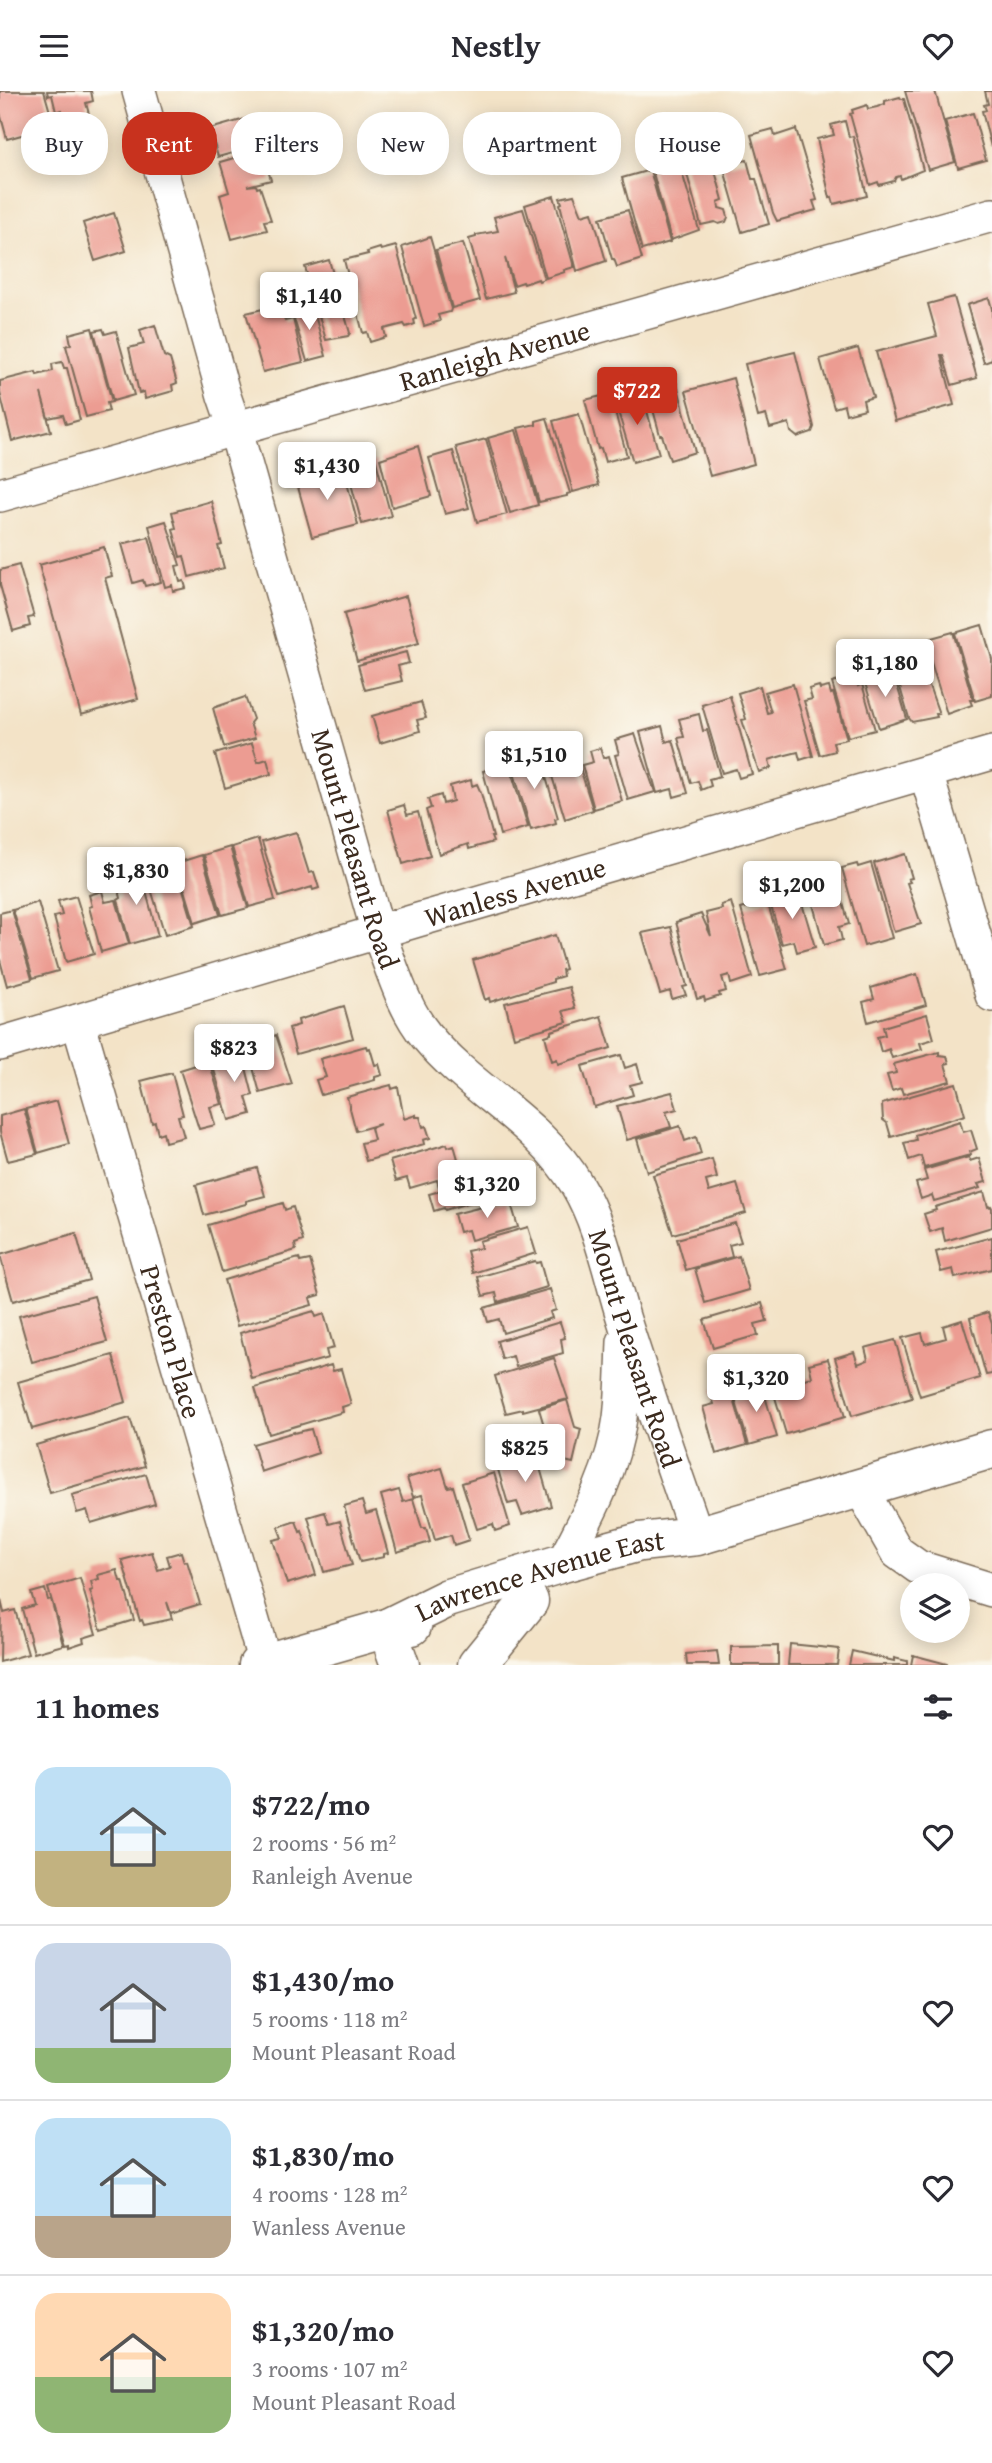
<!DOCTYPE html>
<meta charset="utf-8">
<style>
body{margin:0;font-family:"Gentium Book Plus",serif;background:#f7f7f7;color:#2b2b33;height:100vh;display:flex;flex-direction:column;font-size:26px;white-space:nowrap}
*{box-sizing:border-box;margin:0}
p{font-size:23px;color:#7c7c81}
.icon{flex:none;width:38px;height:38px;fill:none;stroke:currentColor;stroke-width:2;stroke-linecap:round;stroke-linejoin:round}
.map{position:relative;height:1574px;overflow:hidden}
.sheet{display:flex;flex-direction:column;background:#fff;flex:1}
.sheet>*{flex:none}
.top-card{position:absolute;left:21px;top:21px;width:950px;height:63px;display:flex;gap:14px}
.fabs{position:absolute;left:900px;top:1482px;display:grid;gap:14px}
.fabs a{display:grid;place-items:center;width:70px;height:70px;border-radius:50%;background:#fff;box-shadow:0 4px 18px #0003;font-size:35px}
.price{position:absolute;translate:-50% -60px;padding:0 16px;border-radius:7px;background:#fff;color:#222;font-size:23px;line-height:46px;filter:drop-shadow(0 2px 4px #0008)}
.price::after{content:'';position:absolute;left:50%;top:42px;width:21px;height:16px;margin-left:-10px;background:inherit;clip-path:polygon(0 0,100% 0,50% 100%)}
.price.active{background:#c8321e;color:#fff}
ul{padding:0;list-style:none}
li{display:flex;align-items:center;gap:21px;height:175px;padding:0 35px}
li+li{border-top:2px solid #e1e1e2}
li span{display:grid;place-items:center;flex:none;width:196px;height:140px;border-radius:21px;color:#555}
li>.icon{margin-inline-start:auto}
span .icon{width:84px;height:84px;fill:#fffc;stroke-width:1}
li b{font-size:30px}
h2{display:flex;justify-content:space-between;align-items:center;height:84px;padding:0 35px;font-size:30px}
.pill{padding:0 24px;border-radius:28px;background:#fff;box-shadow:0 4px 18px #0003;font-size:24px;line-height:63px}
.pill.active{background:#c8321e;color:#fff}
header{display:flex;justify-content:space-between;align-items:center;height:91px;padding:0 35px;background:#fff;font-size:32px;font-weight:700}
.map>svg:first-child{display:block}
.building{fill:#ec9c92}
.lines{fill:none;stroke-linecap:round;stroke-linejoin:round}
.minor-casing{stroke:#7b6b59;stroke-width:36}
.major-casing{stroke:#7b6b59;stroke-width:41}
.minor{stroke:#fff;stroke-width:33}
.major{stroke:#fff;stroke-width:38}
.labels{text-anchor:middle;stroke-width:5;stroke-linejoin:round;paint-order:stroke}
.street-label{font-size:28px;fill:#3b2a1e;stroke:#fbf7ec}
</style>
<header><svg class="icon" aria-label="menu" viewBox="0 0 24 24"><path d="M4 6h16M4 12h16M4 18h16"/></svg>Nestly<svg class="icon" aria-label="heart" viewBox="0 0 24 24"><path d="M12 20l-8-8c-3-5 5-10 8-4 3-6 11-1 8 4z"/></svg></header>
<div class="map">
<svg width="992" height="1574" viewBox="0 0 992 1574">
<rect width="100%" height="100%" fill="#fbf7ec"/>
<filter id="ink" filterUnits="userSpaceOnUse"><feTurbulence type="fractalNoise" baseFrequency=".0143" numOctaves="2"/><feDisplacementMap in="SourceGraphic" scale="14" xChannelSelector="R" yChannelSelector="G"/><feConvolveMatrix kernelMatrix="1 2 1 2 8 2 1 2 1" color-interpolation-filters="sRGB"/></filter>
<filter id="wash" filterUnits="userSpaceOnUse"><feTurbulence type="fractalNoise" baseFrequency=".00686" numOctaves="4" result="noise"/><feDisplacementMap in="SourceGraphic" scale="28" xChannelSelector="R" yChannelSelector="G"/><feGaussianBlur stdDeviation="1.57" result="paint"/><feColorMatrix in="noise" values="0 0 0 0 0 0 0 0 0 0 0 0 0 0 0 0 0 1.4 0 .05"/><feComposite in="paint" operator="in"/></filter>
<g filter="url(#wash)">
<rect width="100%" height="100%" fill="#f3e3c7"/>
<g id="blocks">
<!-- building -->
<path class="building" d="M0 0H44L54 35 7 48 0 22Z
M47 0H91L93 10 86 12 89 23 66 30 62 19 56 21 52 4 48 5Z
M905 0H935L955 71 928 79Z
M985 0H992L991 56 982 20 986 19 984 14 988 13Z
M900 6 901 8H904L923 79 901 88 900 85 896 86 894 90 879 94 878 91 870 94 850 23 853 22 852 19 867 14 868 18 877 16 885 13V10Z
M973 22 986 69 958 77 945 30Z
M252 26 256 40 265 37 269 52 218 66 210 38Z
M845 30 849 46 853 45 867 105 834 113 832 106 830 107 817 48 834 44 831 34Z
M773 38 775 45 796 38 817 109 813 110 816 119 777 130 773 122 751 44Z
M709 58 723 109 718 111 719 117 726 119 728 126 726 131 719 133 715 131 701 134 682 65Z
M262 59 271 89 247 95 256 94 257 97 260 96 271 129 264 130 267 139 232 148 220 104 229 101 220 71Z
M747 69 752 88H756L769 133 742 141 723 75Z
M679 71 699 139 671 149 652 78Z
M650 79 670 151 642 159 622 87Z
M574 104 582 124 592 121 606 170 577 180 560 113 562 112 560 107Z
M554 105 574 176 564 179 565 181 546 187 525 114Z
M523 118 544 188 539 190 538 188 524 193 523 191 514 194 505 167 514 201 486 208 469 148 476 146V144L498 140 494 126Z
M628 119 642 168 617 176 614 168H612L600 127Z
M114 122 126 160 95 170 83 132Z
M430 146 451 218 450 221 438 224 440 230 424 235 402 156Z
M463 152 480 209 452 217 436 159Z
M396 155 416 228 414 229 415 233 406 236 404 233 384 238 386 246 370 251 367 241 363 242 344 169 368 163 367 161 380 157 381 159Z
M329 169 350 242 348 245 326 249 305 176Z
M954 206 977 287 952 294 943 264H941L954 314 895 330 876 261 937 245 928 213Z
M989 207 992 218V269L984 272 967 214Z
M312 213 326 265 307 270 291 218Z
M267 217 268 220 281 217 285 230 293 228 303 271 263 281 246 222Z
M155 234 164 265 170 268 177 292 172 294 173 300 145 308 144 301 139 302 129 257 144 253 140 239Z
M92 237 112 311 107 312 109 320 86 326 66 255 71 253 69 243Z
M103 238 105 243 116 240 134 304 113 310 94 240Z
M858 257 873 306 863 309 865 318 846 323 844 314 834 317 820 268Z
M795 261 814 336 812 341 797 346 791 341 789 332 770 337 766 324 758 326 745 273Z
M62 271 64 277H67L80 329 66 333 63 324 48 327 41 302 51 340 12 350 0 302V290L36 281 37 284 53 280 52 273Z
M664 287 667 296 677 293 695 361 670 369 662 344H660L646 293Z
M733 287 754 373 710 385 686 300Z
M642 302 659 363 633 371 615 310Z
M610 303 627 365 605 371 601 357 598 358 585 309Z
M579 323 599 394 573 401 553 330Z
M547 327 570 402 567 403V405L539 411 518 337 536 333V335V330Z
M516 339 538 414 510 422 488 347Z
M486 348 507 423 477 431 456 356Z
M418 355 431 405 392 416 380 368Z
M453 360 469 417 445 423 429 367Z
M376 370 391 425 362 433 347 378Z
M343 376 358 434 312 446 296 389Z
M211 410 222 454 218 455 224 477 189 486 184 465 180 466 173 438 176 437 172 421Z
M166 430 180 474 176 475 180 491 184 490 186 497 173 500 172 494 165 496 149 435Z
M149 446 161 491 145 495 143 489 133 492 122 453Z
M104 456 112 485 105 487 138 608 81 624 39 474Z
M19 474 34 526 28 527 30 535 13 540 0 494V479Z
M406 505 419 552 357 570 344 523Z
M982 534 992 568V605L975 610 955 542Z
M953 541 973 609H970L972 614 947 623 924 549Z
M915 555 939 623H936L937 626 912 631 909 627 890 562Z
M406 561 409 572 398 575 402 590 365 599 358 574Z
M879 578 881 588 894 584 907 628 879 637 865 592 869 591 866 581Z
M855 585 858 595 862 593 875 639 848 646 832 592Z
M793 593 813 665 800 669 798 661 782 665 769 669 771 677 759 681 742 629 746 628 738 602 760 595 767 622 771 621 765 601Z
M819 595 820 598 829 596 831 603 833 602 847 648 833 651 835 660 820 664 804 610 812 608 809 598Z
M730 605 752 683 739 687 736 678 722 682 702 614Z
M245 606 253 628 250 632 255 647 224 656 213 617Z
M421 611 426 627 417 629 420 640 380 652 372 625Z
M699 623 703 640 707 639 720 685 709 688 711 695 701 699 698 690 691 692 678 647 684 646 679 628Z
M662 635 666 651 673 649 688 702 674 706 672 698 657 702 640 641Z
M635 643 655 701 628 709 615 664 619 663 615 649Z
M252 652 258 671 267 668 271 683 225 697 215 663Z
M600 657 603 667 609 665 622 710 594 718 582 674 593 671 590 660Z
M531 660 532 666 543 676 558 727 555 728 556 732 531 739 509 665Z
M565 669 568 677 579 674 593 719 565 728 551 682 559 680 556 672Z
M509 673 528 736 500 744 483 680Z
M471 689 472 695 477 693 481 702 493 746H491L493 751 469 758 468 753 439 763 426 719 431 717 428 708 441 704 443 713 453 710 450 695Z
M404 714 407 724 418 721 430 765 403 773 388 719Z
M296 741 309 782 314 781 319 797 313 799 312 796 279 806 262 751Z
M258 748 275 809 249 816 232 756Z
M230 756 248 817 222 824 204 764Z
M905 763 912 787 908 788 910 791 907 792 921 833 894 841 874 772Z
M202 764 220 824 195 832 177 772Z
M174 769 194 835 165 844 151 798 154 797 148 777Z
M871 772 892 847 864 855 842 777 857 773 858 776Z
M136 778 137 783 141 782 158 845 130 853 118 809 121 807 115 784Z
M832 785 833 788 836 787 849 833 839 836 842 849 824 854 808 795 813 794 812 791Z
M798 799 815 856 797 861 794 850 782 853 769 808Z
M102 800 105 811 116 809 129 853 101 861 89 816 92 815 89 804Z
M76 805 94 863 66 871 54 826 62 824 58 810Z
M767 810 787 878 760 885 741 818Z
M38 811 58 880 33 887 13 819Z
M731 811 752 886 731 893 729 884 722 886 726 900 719 902 720 905 705 910 704 906 697 908 676 831 701 823 711 845 706 822 722 818 721 814Z
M12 819 32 888 7 895 0 869V822Z
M671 836 687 895 683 896 686 904 672 908 670 900 660 903 642 842Z
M555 844 565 878 562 879 563 885 553 888V891L490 911 489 907 485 909 473 869Z
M917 883 926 914 868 931 863 911 874 908 871 897Z
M569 896 575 917 563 920 567 931 514 946 505 912Z
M344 915 353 947 296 963 289 937 299 934 298 929Z
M927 923 934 948 920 952 922 958 892 967 889 958 881 961 877 946 885 944 883 936Z
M601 925 611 957 558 973 557 968 552 970 545 945 551 943V940Z
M276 944 292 993 260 1002 248 958 269 953 267 947Z
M366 955 367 958 370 957 375 974 379 973 382 984 375 986V989L321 1004 316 989 326 986 320 968Z
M242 961 253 1004 246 1006 251 1023 229 1029 211 969Z
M939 961V964L947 965 949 972 945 973 950 990 903 1003 901 997 892 1000 887 984 896 982 894 973Z
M621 964 625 977 637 973 642 991 630 994 633 1004 594 1016 582 975Z
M209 970 222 1013 210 1016 215 1034 199 1038 180 979Z
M172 982 183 1024 178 1025 184 1046 165 1051 163 1041 158 1043 155 1031 152 1032 141 990Z
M956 992 965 1024 891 1046 887 1032 883 1029 882 1013Z
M391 994 392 998 398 996 404 1028 416 1024V1026H420L423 1036 426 1035 430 1047 423 1049 424 1053 366 1070 361 1052 374 1049 371 1037 380 1033 356 1040 347 1006Z
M672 1001 677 1018 666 1021 671 1036 627 1049 617 1015Z
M57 1010 69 1053 38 1062 26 1018Z
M24 1018 37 1063 8 1070 0 1041V1025Z
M960 1030 963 1041 971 1039 977 1058 969 1061 970 1064 924 1077 921 1065 909 1069 904 1052 916 1049 915 1044Z
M680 1035 685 1050 696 1046 701 1063 647 1081 637 1048Z
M447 1053 448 1056 454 1054 458 1068 455 1069 458 1078 455 1079 456 1084 485 1075 489 1090 493 1089 497 1103 445 1119 444 1117 434 1120 429 1103 440 1100 437 1089 410 1097 407 1087 396 1090 390 1070Z
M969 1066 970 1070 979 1067 986 1091 978 1093 980 1097 934 1110 932 1104 921 1108 916 1092 927 1089 924 1079Z
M712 1068 717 1087 706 1090 709 1101 737 1093 746 1122 673 1143 653 1084Z
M257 1077 265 1105 246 1110V1113L204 1124 196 1094Z
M984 1101 988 1116 991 1115 992 1117V1136L945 1150 942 1137 930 1141 924 1123 936 1119 935 1116Z
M510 1109 518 1136 471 1149 468 1139 459 1141 454 1123Z
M283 1112 285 1119 293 1116 303 1150 295 1153 296 1159 222 1181 208 1134Z
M735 1132 741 1151 729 1154 732 1166 686 1179 677 1148Z
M528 1136 536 1162 473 1182 467 1160 481 1157 479 1150Z
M76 1142 89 1189 13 1210 0 1164Z
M992 1146V1178L955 1187 953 1178 941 1181 936 1161Z
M739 1165 749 1199 705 1212 695 1178Z
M299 1167 300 1171 310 1169 320 1204 310 1207 312 1214 237 1235 224 1189Z
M535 1170 536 1172 540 1171 547 1196 498 1211 496 1202 483 1205 478 1186Z
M550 1198 556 1219 550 1221 552 1227 503 1242 499 1228 488 1231 484 1217Z
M94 1205 107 1251 32 1271 19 1225Z
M762 1212 767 1230 755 1233 758 1244 713 1257 704 1229Z
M314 1220 316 1226 324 1223 334 1257 326 1259 328 1267 252 1288 240 1242Z
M988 1221 992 1233V1283L986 1284 970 1227Z
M962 1229 980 1287 920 1305 902 1247 922 1242 925 1253 946 1247 943 1235Z
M560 1231 565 1247 561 1248 563 1262 516 1276 513 1265 502 1268 497 1250Z
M895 1249 912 1307 852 1325 835 1267 854 1261 858 1273 868 1269 865 1257Z
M113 1264 126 1311 32 1338 18 1291Z
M554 1267 568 1308 523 1320V1318L506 1322 495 1285Z
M828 1268 845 1326 786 1343 769 1286 787 1280 791 1292 812 1286 809 1273Z
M331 1274 333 1280 341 1278 351 1313 342 1316 343 1321 269 1343 255 1297Z
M760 1288 777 1346 749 1354 735 1308 746 1305 742 1293Z
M730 1294 747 1354 716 1363 703 1316 714 1313 710 1300Z
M567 1309 575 1336 581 1338 573 1372 539 1364 545 1338 539 1318Z
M130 1327 145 1375 50 1402 36 1354Z
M311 1338 318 1362 261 1381 253 1353 294 1341V1342Z
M536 1363 551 1415 522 1424 517 1411 508 1413 497 1375Z
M442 1377 448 1396 453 1395 469 1449 454 1454 451 1444 435 1449 422 1404 413 1406 407 1387Z
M494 1382 510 1435 495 1440 493 1433 477 1438 462 1392Z
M146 1383 155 1413 91 1432 87 1419 77 1422 72 1404Z
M399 1399 403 1411 413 1408 422 1437H426L430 1451 397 1461 381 1404Z
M362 1410 366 1423 376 1420 388 1462 384 1463V1466L360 1471 344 1415Z
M325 1421 329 1433 340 1430 352 1474 324 1481 308 1426Z
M296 1430 300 1441 302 1440 316 1484 287 1493 273 1449 282 1447 278 1436Z
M152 1461 158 1479 170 1475 167 1465 181 1461 184 1471 187 1470 200 1513 171 1522 167 1511 172 1528 144 1534 142 1529 140 1530 122 1469Z
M117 1479 120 1490H123L134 1529 101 1539 90 1500 93 1499 91 1490 99 1488 98 1484Z
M80 1487 96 1543 83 1547 84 1551 69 1556V1553L65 1554 48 1497Z
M45 1498 48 1509 51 1508 63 1554 34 1562 22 1518 35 1514 31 1502Z
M1 1509 4 1522 15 1519 28 1563 0 1571Z
M790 1553 839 1558 837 1574H788Z
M778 1555V1574H731V1556Z
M717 1560 719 1574H687L686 1563Z
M852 1560 894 1570V1567L907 1570V1574H849Z
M913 1564 947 1573 946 1574H911Z"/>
</g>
</g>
<g filter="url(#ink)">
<use href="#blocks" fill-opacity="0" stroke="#7b6b59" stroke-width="2"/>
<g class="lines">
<!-- minor casing -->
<g class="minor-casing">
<g id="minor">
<path id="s1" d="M139 0 224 305 235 337 378 841C392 876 402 916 427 946 473 1001 540 1031 577 1094 601 1134 610 1185 624 1229 647 1302 672 1373 697 1445"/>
<path id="s2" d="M0 404 992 124"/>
<path d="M926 682 992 904"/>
<path id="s3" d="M78 930 265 1572"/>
<path id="s4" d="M0 953 418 829 992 662"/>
<path d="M861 1398 897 1461 918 1476 992 1499"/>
<path d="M563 1472C588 1425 613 1380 620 1327 623 1302 623 1276 624 1251"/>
</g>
</g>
<!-- major casing -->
<g class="major-casing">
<g id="major">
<path id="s5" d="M387 1537 448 1507 563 1472 640 1451 697 1445 992 1358"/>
<path d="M387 1537 400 1574"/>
<path d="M258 1574 387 1537 412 1535"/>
<path d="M477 1574 529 1510"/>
</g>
</g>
<!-- minor -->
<use href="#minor" class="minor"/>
<!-- major -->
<use href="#major" class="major"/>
</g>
</g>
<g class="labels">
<!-- street labels -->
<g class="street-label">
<text dy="10" stroke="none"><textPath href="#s2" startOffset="514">Ranleigh Avenue</textPath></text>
<text dy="10" stroke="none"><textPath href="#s1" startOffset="788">Mount Pleasant Road</textPath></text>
<text dy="10" stroke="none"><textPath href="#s4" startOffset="537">Wanless Avenue</textPath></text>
<text dy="10" stroke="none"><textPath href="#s3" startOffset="334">Preston Place</textPath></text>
<text dy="10" stroke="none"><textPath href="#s1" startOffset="1376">Mount Pleasant Road</textPath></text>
<text dy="10" stroke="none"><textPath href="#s5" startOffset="163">Lawrence Avenue East</textPath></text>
</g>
</g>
</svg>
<div class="fabs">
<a><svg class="icon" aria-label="layers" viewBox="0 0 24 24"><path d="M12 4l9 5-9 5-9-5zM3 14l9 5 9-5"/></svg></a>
</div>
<b class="price" style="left:309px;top:241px">$1,140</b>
<b class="price active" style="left:637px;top:336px">$722</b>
<b class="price" style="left:327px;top:411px">$1,430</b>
<b class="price" style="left:885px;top:608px">$1,180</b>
<b class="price" style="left:534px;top:700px">$1,510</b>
<b class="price" style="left:136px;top:816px">$1,830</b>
<b class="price" style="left:792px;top:830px">$1,200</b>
<b class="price" style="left:234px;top:993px">$823</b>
<b class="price" style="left:487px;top:1129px">$1,320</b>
<b class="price" style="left:756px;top:1323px">$1,320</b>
<b class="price" style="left:525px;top:1393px">$825</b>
<div class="top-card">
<a class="pill">Buy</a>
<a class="pill active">Rent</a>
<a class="pill">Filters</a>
<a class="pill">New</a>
<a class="pill">Apartment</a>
<a class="pill">House</a>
</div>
</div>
<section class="sheet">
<h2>11 homes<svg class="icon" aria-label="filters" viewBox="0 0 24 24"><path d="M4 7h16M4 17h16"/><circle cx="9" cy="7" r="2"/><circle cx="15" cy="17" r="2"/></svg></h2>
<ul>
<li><span style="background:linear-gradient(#bfe0f5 60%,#c2b280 0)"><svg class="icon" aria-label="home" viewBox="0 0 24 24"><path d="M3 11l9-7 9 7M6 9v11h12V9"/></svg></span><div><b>$722/mo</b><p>2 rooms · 56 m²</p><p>Ranleigh Avenue</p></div><svg class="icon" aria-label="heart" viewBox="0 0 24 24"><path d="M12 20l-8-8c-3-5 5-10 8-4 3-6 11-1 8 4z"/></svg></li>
<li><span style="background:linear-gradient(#c9d6e8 75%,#8fb573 0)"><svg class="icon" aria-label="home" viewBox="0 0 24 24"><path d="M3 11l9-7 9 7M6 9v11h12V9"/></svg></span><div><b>$1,430/mo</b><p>5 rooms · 118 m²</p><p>Mount Pleasant Road</p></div><svg class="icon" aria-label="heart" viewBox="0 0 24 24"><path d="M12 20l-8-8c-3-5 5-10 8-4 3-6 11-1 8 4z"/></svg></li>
<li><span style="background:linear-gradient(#bfe0f5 70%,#b9a48a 0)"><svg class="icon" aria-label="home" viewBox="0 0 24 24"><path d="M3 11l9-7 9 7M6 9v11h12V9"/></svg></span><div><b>$1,830/mo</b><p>4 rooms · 128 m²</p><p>Wanless Avenue</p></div><svg class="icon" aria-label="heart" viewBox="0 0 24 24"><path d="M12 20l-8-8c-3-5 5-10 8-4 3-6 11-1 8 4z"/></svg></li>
<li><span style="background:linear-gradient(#ffd9b3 60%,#8fb573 0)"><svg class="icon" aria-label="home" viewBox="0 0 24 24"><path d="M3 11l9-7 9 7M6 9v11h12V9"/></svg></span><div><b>$1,320/mo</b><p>3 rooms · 107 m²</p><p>Mount Pleasant Road</p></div><svg class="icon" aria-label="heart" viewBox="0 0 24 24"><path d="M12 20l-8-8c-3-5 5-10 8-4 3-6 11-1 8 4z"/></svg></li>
</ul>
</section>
